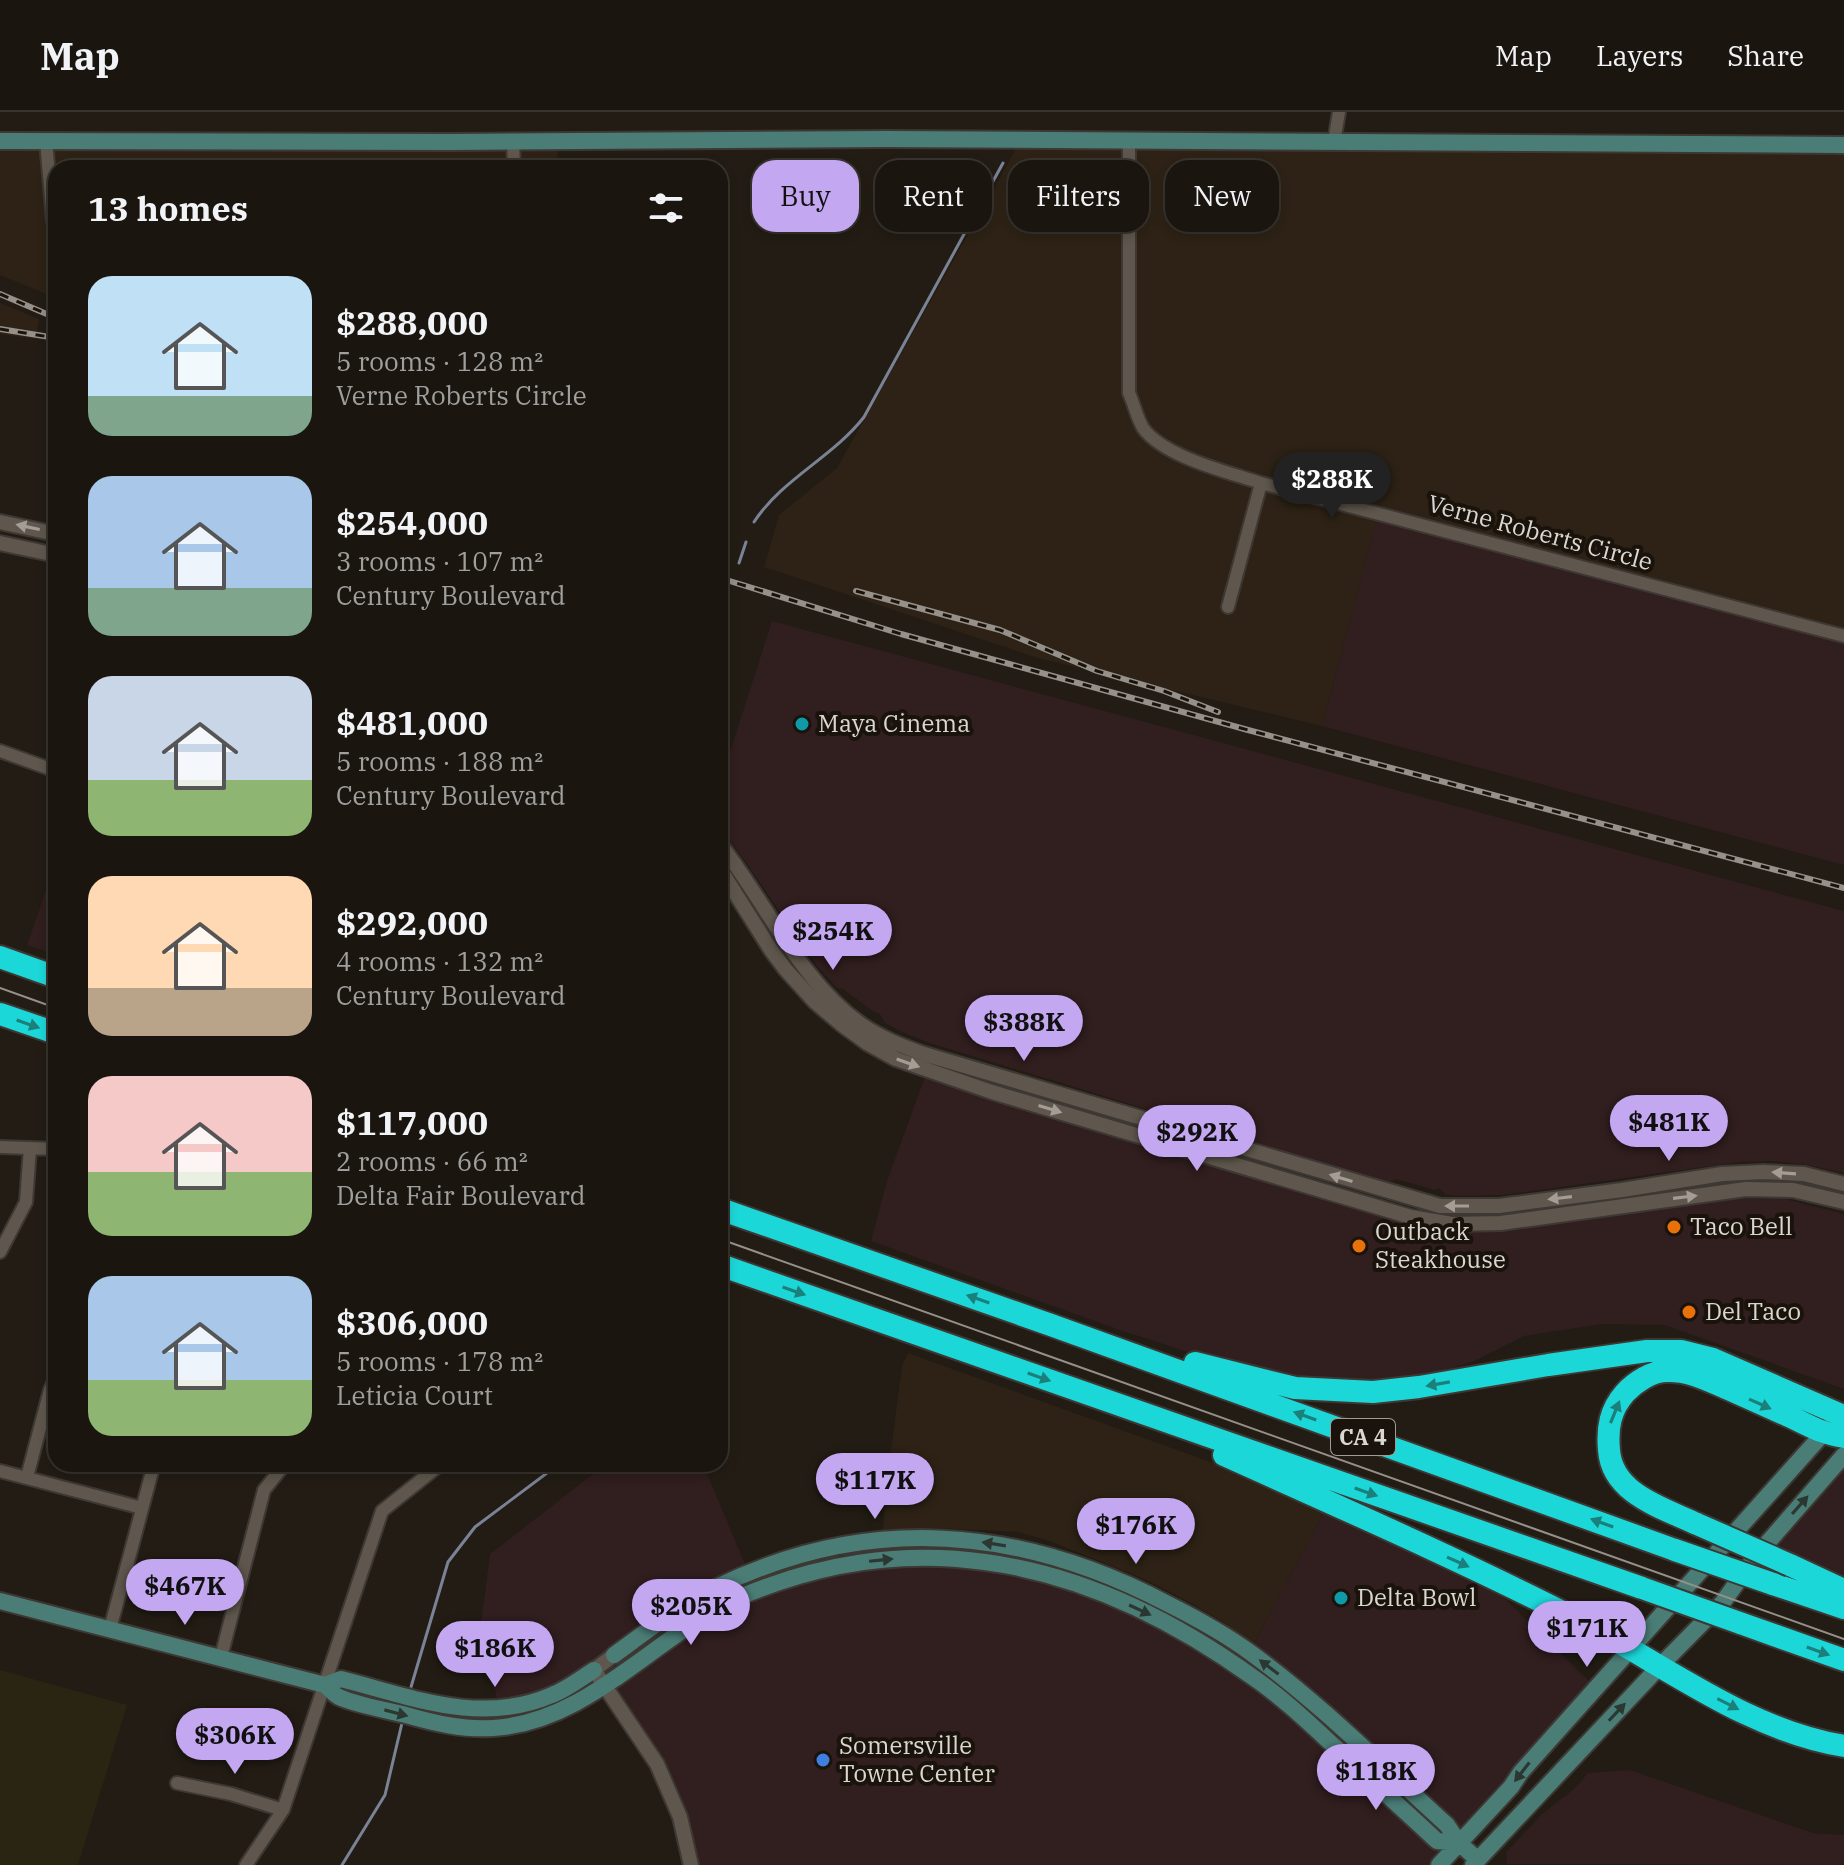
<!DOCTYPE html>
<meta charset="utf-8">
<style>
body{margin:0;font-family:"IBM Plex Serif",serif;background:#27221d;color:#f1f3f6;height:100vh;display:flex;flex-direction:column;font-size:30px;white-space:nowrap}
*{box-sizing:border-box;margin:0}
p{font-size:26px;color:#9f9f9e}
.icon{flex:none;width:44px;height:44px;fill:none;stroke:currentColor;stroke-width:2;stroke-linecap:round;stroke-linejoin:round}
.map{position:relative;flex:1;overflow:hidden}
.side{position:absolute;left:48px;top:48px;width:680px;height:1312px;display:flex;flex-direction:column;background:#1a150f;border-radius:24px;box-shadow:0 4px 12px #0003,0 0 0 2px #38342f}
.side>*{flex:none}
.hud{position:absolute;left:752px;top:48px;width:760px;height:72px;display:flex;gap:16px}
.price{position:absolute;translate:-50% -68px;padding:0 18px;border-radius:28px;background:#c4a7f1;color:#111;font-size:26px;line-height:52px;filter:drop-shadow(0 2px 4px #0008)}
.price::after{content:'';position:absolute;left:50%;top:48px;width:24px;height:18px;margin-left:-12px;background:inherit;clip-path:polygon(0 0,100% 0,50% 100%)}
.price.selected{background:#222;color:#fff}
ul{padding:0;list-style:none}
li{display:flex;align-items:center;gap:24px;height:200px;padding:0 40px}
li span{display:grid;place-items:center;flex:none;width:224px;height:160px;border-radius:24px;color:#555}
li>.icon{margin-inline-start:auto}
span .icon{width:96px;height:96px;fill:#fffc;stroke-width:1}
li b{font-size:34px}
h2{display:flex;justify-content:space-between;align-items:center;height:96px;padding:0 40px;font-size:34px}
.tag{padding:0 28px;border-radius:24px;background:#1a150f;box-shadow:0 4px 12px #0003,0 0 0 2px #38342f;font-size:28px;line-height:72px}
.tag.selected{background:#c4a7f1;color:#111}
header{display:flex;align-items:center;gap:48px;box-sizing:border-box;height:112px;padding:0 40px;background:#1a150f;border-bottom:2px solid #38342f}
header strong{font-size:38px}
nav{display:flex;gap:44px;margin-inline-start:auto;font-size:28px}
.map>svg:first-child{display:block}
.commercial{fill:#311e1f}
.built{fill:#2d2215}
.education{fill:#2a2413}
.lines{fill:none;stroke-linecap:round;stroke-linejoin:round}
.stream{stroke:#7a8395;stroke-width:3}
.minor-casing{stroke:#3d3833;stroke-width:16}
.tertiary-casing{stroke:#3d3833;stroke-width:18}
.secondary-casing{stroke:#3d3833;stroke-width:20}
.motorway-casing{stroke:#3d3833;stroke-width:26}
.minor{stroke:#5f574d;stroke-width:12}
.tertiary{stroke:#5f574d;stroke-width:14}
.secondary{stroke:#4b7d77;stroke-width:16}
.motorway{stroke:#1cd7d8;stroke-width:22}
.tram{stroke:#959089;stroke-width:2}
.rail-casing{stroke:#959089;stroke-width:6}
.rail{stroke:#19130b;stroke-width:3;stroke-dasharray:9;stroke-linecap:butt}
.motorway-bridge-casing{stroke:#3d3833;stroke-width:26;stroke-linecap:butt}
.motorway-bridge{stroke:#1cd7d8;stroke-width:22}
.oneway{fill:#a39d95}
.oneway2{fill:#1b7f7c}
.oneway3{fill:#2a3831}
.culture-dot{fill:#0f9aa8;stroke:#19130b;stroke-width:3}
.food-dot{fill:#e8710a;stroke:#19130b;stroke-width:3}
.shop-dot{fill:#3f7fe0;stroke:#19130b;stroke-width:3}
.labels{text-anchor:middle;stroke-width:8;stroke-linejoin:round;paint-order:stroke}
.shield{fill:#19130b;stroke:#a09c95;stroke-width:2}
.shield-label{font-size:22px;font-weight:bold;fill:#dad6d0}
.street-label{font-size:24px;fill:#dad6d0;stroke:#19130b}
.poi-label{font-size:24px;fill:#dad6d0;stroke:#19130b;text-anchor:start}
</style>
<header>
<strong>Map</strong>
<nav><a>Map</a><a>Layers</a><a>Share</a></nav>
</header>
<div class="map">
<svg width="1844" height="1753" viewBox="0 0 1844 1753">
<rect width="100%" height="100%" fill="#221c14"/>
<!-- commercial -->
<path class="commercial" d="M1378 401 1844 524V753L1322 614Z
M772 509 1844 799V1061L1808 1053 1773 1049 1739 1050 1504 1083 1466 1084 1446 1083 1439 1076 1435 1078 1396 1067 1388 1071 930 931 904 921 885 911 880 902 874 900 843 877 837 876 817 854 740 742 720 717V671Z
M56 750V843L27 833Z
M926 962 1416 1112 1761 1081 1844 1102V1277L1665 1213 1602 1212 1524 1224 1472 1250 1407 1269 1338 1272 1281 1265 1228 1253 1117 1217 871 1129 887 1069Z
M1844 1344V1478L1761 1441Z
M606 1352H703L748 1459 550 1580 498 1592 481 1511 490 1442Z
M1325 1398 1493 1475 1592 1572 1459 1717 1253 1533Z
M908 1446 1068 1468 1225 1546 1437 1729 1459 1731 1439 1753H691L680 1705 604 1573 754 1479Z
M1630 1658 1813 1721 1844 1723V1751L1840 1753 1507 1752 1506 1741 1510 1736 1542 1702 1575 1676 1588 1661Z"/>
<!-- built -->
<path class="built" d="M1021 28 1844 33V524L1378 402 1322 614 1038 546 764 455 779 403 837 356Z
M0 33 558 35 557 56H56V186L0 163Z
M0 191 39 207 36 227 0 222Z
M908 1241 1244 1362 1325 1398 1253 1533 1222 1509 1180 1485 1142 1466 1047 1428 1018 1420 937 1416 883 1418 886 1377 902 1254Z"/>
<!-- education -->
<path class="education" d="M0 1558 127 1593 78 1753H0Z"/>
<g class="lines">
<!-- stream -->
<path class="stream" d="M754 410C782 367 833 345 864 305L1003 51
M739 451 746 430
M720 513 726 491
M411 1575 448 1450 475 1415 559 1352
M342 1753 385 1683 402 1611"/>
<!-- minor casing -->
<g class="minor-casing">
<path id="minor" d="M1129 28V281C1134 292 1137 306 1143 316 1164 345 1228 360 1261 371L1844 524
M46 29 53 108
M513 29 514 56
M1334 30 1339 0
M1228 495 1261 371
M0 639 56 659
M0 1035 56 1037
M0 1140 26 1090 30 1036
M0 1359 142 1396
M27 1365 50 1278 56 1265
M110 1517 154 1352
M221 1545 264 1378 285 1352
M177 1671 231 1682 283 1698
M246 1753 283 1698 382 1399 441 1352"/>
</g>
<!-- tertiary casing -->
<g class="tertiary-casing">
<path id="tertiary" d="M0 410 56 422
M0 431 56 443
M720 732C765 789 801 871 862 913 881 926 902 934 924 942L1440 1094H1499L1622 1078 1722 1062 1763 1060 1804 1062 1844 1072
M720 757 771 838 786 858 815 890 841 912 867 931 896 947 992 980 1411 1105 1452 1112 1501 1111 1746 1077 1793 1078 1844 1090
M614 1543 594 1558 657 1652 680 1705 691 1753"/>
</g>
<!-- secondary casing -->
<g class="secondary-casing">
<path id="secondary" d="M0 29 452 30 886 27 1844 33
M0 1489 325 1573C330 1577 334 1583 339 1585 356 1593 387 1598 406 1603 434 1611 463 1618 493 1616 590 1610 655 1523 740 1485 817 1452 901 1438 985 1450 1083 1463 1175 1509 1254 1566 1283 1586 1309 1611 1335 1635 1369 1667 1403 1697 1437 1729L1459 1731
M614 1543C647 1519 679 1494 715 1476 867 1401 1020 1414 1168 1492 1196 1506 1225 1522 1251 1541 1321 1592 1383 1655 1447 1713L1459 1731 1478 1748
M325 1573 341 1567C412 1585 480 1614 552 1583 567 1577 580 1567 594 1558
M1439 1753 1511 1675 1521 1660 1829 1315
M1473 1753 1660 1554 1723 1490 1756 1444 1844 1343"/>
</g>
<!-- motorway casing -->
<g class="motorway-casing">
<path id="motorway" d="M0 845 56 865
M0 902 56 921
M720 1097 1051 1213 1675 1438
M720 1153 1642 1476
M1195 1251 1295 1276 1373 1280 1419 1275 1548 1253 1647 1239H1681L1713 1247 1841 1303 1844 1307
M1224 1343C1344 1397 1465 1450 1582 1510 1667 1554 1747 1618 1844 1634
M1697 1412C1663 1396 1612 1382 1609 1338 1607 1316 1610 1298 1625 1281 1635 1270 1652 1259 1667 1259 1688 1258 1707 1268 1726 1276 1748 1286 1771 1296 1793 1306 1814 1316 1821 1321 1844 1325
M1790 1453 1844 1478
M1773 1472 1844 1496
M1740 1511 1844 1548"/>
</g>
<!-- minor -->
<use href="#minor" class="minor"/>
<!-- tertiary -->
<use href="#tertiary" class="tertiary"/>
<!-- secondary -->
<use href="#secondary" class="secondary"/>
<!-- motorway -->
<use href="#motorway" class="motorway"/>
<!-- tram -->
<path class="tram" d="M0 876 56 896
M720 1127 1844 1527"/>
<!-- rail casing -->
<g class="rail-casing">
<path id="rail" d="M0 182 56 206
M0 217 56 226
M720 466 901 522 1248 618 1844 776
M856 479 1000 518 1097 559 1164 579 1218 600"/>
</g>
<!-- rail -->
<use href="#rail" class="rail"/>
<!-- motorway-bridge casing -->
<g class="motorway-bridge-casing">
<path id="motorway-bridge" d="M1697 1412 1790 1453
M1675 1438 1773 1472
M1642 1476 1740 1511"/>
</g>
<!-- motorway-bridge -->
<use href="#motorway-bridge" class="motorway-bridge"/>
</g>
<!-- one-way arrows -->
<defs><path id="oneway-solid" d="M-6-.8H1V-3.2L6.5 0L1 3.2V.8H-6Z" transform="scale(2)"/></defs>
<g class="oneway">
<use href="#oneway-solid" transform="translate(28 415) rotate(-168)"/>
<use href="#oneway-solid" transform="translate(908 951) rotate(19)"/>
<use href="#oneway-solid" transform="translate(1050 997) rotate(17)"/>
<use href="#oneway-solid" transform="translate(1784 1061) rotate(-176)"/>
<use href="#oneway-solid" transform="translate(1341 1066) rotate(-163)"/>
<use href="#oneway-solid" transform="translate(1685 1085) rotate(-7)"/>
<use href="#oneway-solid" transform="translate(1560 1086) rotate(173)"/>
<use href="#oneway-solid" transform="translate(1457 1094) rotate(180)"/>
</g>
<g class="oneway2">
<use href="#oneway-solid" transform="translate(28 912) rotate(19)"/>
<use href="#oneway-solid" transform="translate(794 1179) rotate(19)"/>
<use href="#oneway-solid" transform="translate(978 1187) rotate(-161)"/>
<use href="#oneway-solid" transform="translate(1039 1265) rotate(19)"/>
<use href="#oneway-solid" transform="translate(1438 1272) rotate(170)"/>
<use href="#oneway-solid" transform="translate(1760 1292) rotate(24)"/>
<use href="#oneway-solid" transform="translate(1615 1300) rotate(-68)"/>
<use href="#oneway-solid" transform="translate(1305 1304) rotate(-160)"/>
<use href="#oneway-solid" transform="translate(1366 1380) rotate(19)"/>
<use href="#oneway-solid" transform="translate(1602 1411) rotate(-160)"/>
<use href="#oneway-solid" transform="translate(1458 1450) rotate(24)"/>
<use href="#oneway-solid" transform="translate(1818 1539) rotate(20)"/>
<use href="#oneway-solid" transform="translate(1728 1592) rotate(27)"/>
</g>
<g class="oneway3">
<use href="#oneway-solid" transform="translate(1800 1393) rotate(-49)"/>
<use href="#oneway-solid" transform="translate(994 1432) rotate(-171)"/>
<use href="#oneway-solid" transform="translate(881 1448) rotate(-6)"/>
<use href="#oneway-solid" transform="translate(1140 1498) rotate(25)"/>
<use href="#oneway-solid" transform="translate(1269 1555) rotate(-143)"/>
<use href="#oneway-solid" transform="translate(1617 1600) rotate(-47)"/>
<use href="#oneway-solid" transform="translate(396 1601) rotate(15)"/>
<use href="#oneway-solid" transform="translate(1522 1660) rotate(128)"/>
</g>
<!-- markers -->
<g class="culture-dot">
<circle cx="802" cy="612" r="8"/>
<circle cx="1341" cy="1486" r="8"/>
</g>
<g class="food-dot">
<circle cx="1674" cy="1115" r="8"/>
<circle cx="1359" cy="1134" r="8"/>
<circle cx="1689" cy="1200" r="8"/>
</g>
<circle class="shop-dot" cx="823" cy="1648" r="8"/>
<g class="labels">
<!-- shield labels -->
<rect class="shield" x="1331" y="1307" width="64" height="36" rx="6"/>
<g class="shield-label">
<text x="1363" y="1333">CA 4</text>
</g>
<!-- street labels -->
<g class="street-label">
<text transform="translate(1540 421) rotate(15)" y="8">Verne Roberts Circle</text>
</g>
<!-- poi labels -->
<g class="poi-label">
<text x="818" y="620">Maya Cinema</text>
<text x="1690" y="1123">Taco Bell</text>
<text x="1375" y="1128">Outback<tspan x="1375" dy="28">Steakhouse</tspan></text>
<text x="1705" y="1208">Del Taco</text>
<text x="1357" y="1494">Delta Bowl</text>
<text x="839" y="1642">Somersville<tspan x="839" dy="28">Towne Center</tspan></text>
</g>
</g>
</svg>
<b class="price selected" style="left:1332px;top:408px">$288K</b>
<b class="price" style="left:833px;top:860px">$254K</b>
<b class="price" style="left:1024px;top:951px">$388K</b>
<b class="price" style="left:1669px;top:1051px">$481K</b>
<b class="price" style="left:1197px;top:1061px">$292K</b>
<b class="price" style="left:875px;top:1409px">$117K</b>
<b class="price" style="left:1136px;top:1454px">$176K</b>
<b class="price" style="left:185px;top:1515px">$467K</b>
<b class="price" style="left:691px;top:1535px">$205K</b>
<b class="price" style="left:1587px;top:1557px">$171K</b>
<b class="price" style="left:495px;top:1577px">$186K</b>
<b class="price" style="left:235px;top:1664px">$306K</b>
<b class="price" style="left:1376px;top:1700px">$118K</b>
<div class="hud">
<a class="tag selected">Buy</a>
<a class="tag">Rent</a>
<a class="tag">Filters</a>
<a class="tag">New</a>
</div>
<section class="side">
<h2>13 homes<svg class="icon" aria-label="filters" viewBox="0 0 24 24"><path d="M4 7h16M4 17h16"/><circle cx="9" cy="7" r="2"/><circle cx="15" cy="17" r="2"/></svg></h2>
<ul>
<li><span style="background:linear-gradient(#bfe0f5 75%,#7fa58c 0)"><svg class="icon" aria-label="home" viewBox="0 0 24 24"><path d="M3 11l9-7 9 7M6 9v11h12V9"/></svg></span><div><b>$288,000</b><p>5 rooms · 128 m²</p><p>Verne Roberts Circle</p></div></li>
<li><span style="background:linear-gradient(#a9c7e8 70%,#7fa58c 0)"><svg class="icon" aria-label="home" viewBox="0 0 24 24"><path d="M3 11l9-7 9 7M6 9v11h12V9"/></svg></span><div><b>$254,000</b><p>3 rooms · 107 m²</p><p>Century Boulevard</p></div></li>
<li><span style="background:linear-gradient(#c9d6e8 65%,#8fb573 0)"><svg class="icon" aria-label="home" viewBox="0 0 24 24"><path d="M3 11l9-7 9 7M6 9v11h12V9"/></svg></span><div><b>$481,000</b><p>5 rooms · 188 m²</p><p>Century Boulevard</p></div></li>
<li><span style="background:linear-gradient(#ffd9b3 70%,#b9a48a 0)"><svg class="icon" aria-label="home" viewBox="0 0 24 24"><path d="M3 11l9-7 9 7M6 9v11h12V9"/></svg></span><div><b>$292,000</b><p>4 rooms · 132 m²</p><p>Century Boulevard</p></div></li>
<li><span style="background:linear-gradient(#f6c9c9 60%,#8fb573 0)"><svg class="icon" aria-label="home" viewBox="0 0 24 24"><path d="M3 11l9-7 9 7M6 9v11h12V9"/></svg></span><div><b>$117,000</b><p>2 rooms · 66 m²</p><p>Delta Fair Boulevard</p></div></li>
<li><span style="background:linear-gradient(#a9c7e8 65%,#8fb573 0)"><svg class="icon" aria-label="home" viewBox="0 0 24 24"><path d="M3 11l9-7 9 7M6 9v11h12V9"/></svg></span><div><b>$306,000</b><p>5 rooms · 178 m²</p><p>Leticia Court</p></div></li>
</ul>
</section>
</div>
